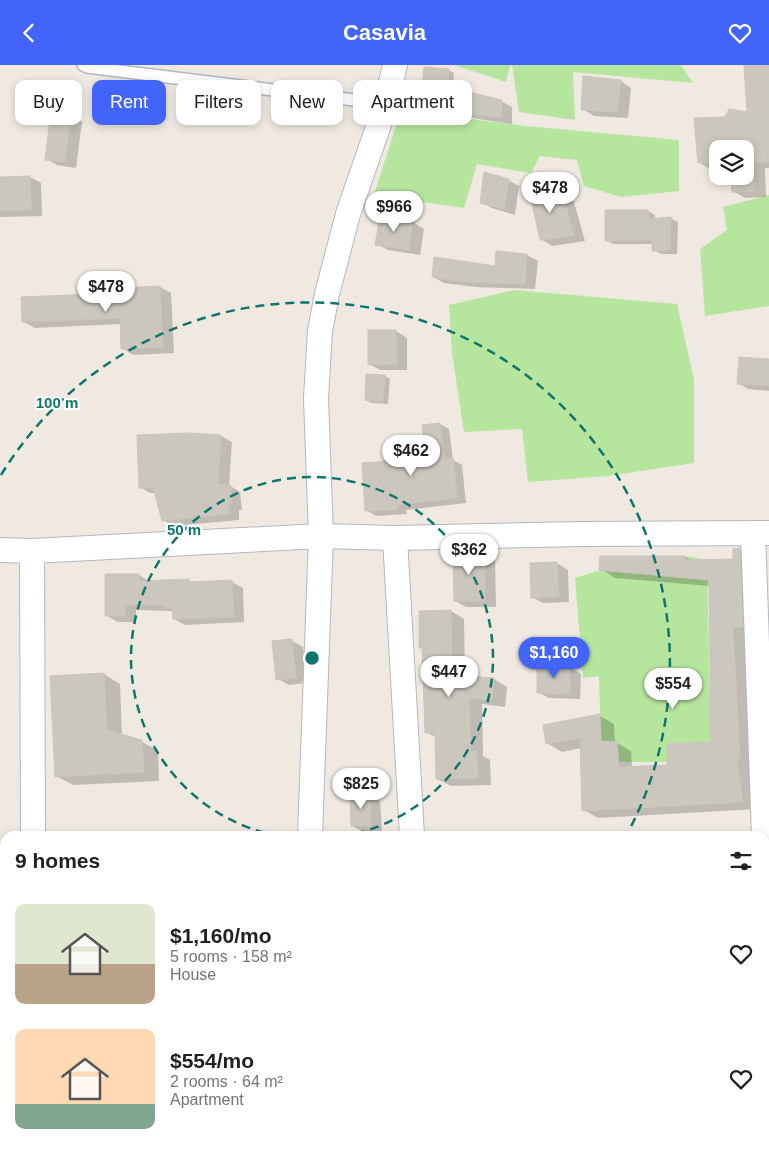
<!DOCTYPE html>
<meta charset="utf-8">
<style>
body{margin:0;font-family:Helvetica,sans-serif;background:#f6f6f6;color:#202124;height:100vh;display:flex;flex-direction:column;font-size:19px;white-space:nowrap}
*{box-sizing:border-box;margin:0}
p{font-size:16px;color:#757577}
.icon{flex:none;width:28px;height:28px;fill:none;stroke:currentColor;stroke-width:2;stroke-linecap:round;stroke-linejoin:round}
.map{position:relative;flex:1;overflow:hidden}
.drawer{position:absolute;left:0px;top:766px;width:770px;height:321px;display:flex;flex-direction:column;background:#fff;border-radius:15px 15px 0 0;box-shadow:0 2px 8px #0003}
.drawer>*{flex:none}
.hud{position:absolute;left:15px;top:15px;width:500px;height:45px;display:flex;gap:10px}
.buttons{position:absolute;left:709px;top:75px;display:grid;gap:10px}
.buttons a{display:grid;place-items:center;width:45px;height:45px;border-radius:10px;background:#fff;box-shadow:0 2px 8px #0003;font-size:25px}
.price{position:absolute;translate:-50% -42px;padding:0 11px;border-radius:18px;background:#fff;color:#222;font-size:16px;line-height:32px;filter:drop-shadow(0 1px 2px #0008)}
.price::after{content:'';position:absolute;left:50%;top:30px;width:15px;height:11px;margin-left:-8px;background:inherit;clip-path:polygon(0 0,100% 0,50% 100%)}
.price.current{background:#4264fb;color:#fff}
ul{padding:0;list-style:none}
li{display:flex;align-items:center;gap:15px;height:125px;padding:0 15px}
li span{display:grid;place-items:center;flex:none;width:140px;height:100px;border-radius:10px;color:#555}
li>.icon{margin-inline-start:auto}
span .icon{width:60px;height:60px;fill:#fffc;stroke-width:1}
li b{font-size:21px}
h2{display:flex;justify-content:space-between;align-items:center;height:60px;padding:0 15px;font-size:21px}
.tag{padding:0 18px;border-radius:10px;background:#fff;box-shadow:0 2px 8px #0003;font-size:18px;line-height:45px}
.tag.current{background:#4264fb;color:#fff}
header{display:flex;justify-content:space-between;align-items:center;height:65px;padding:0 15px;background:#4264fb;color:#fff;font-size:22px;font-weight:800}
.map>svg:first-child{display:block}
.green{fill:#b6e59e}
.shadow{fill:#0003}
.building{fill:#cbc7bf;stroke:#cbc5ba}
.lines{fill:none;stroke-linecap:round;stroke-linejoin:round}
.lane-casing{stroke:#b4b7c1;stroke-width:14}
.street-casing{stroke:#b4b7c1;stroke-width:26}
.lane{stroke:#fff;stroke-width:11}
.street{stroke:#fff;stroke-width:24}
.ring{fill:none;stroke:#0f766e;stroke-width:2.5;stroke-dasharray:9 6}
.centre{fill:#0f766e;stroke:#fff;stroke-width:2.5}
.ring-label{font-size:15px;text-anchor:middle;font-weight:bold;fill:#0f766e;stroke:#fff;stroke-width:4.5;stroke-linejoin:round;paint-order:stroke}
</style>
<header><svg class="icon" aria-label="back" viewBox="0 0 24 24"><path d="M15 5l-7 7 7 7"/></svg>Casavia<svg class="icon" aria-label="heart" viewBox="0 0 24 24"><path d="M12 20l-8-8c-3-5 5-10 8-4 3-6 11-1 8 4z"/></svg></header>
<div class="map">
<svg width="769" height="1087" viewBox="0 0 769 1087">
<rect width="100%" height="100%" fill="#efe9e1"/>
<!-- green -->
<path class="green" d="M454 0H510L506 17Z
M512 0H681L693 18 573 7 575 55 519 47Z
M401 45 525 61 679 75V126L621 132 584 121 577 95 540 91 531 108 477 99 464 143 374 130Z
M769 130V241L705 251 700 184 727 165 723 142Z
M514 225 677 239 694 315V398L608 411 528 417 522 364 464 367 452 288 449 240Z
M685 491 707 495 711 677 668 679 667 697H619L617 677 601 676 599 611 583 613 575 513 601 505 686 513Z"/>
<!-- shadow -->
<path class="shadow" d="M745 0H769V103H765L766 132 745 133 733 126 745 111V84H718V105H712L700 98 726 53 749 49Z
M425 3 449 5 454 8 451 39 428 36 423 33Z
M621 16 631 23 628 53 594 51 583 44Z
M501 36 512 42V59L472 53 461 46Z
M71 50 82 57 76 103 57 100 46 94Z
M30 112 41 118 42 151 0 152V113Z
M508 115 519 121 515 150 492 143 481 137Z
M563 131 574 137 585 176 552 181 541 174Z
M648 146 655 150V155L670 153 678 157 677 189H661L653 185V179H613L606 175Z
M413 157 424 164 420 190 388 185 377 179Z
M527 190 538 196 535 224 476 222 444 218 433 212 496 203Z
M160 222 171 228 174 288 133 290 122 283 121 259 35 263 24 257 120 229Z
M370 266H396L407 273V305H380L369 299Z
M769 295V326L748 324 738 318Z
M385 311 390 314 388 339 371 338 366 335Z
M440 359 449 364 453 395 462 400 466 438 406 445 407 449 376 451 366 445 428 395Z
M221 371 232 377 229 420 240 427 242 445H239V455L174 461 163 455 156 428H150L140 422Z
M740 485 754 493 757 744 598 753 584 745 581 683 562 687 547 678 600 651 614 659 615 678H617L631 686 632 702 668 701 712 678 710 521 615 513 601 504 685 492 692 496H735Z
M484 487 495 493 496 542H466L455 536Z
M557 498 568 505 569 537 543 538 532 532Z
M139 510 150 517 188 515 194 518 232 517 243 523 244 557 185 560 174 554V547L171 546 136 545V557H118L107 551Z
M451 546 464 554 465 605H467L481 613 494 614 507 622 505 642 482 639 483 691 490 695 491 720 451 721 437 714V673L426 667 423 584 421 583Z
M292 576 303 582 307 618 289 620 278 614Z
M570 602 581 609 580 634 549 633 538 627Z
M104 609 120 619 122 671 141 676 158 686 159 716 73 720 56 711Z
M370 730 380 736 382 766 363 767 352 761Z
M698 1082H744V1087H704L698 1084Z"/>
<!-- building -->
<path class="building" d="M744 0H769V97H753L754 126 732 127 730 111H745V84H718V98H698L694 53 725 52 729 44 747 47Z
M424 2 449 4 446 37 421 34Z
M583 11 621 15 617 47 581 45Z
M465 26 502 35V53L460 47Z
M51 46 71 49 65 97 45 95Z
M484 107 509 114 504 144 480 138Z
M30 111 31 145 0 146V112Z
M528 120 563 130 574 170 540 175Z
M605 145H648L649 154 671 152 670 185 652 186V175L605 176Z
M380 151 413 156 409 185 375 180Z
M496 186 527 189 525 219 464 217 432 212 434 192 495 201Z
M160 221 163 282 121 284 120 253 22 257 21 232 118 228V223Z
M368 265H396L397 299 368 300Z
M739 292 769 294V321L737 319Z
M366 309 385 310 383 337 365 335Z
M440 358 445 394 453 393 457 433 397 440 398 444 365 446 362 398 426 394 422 360Z
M188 368 221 370 218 420 230 419 232 439H228L229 449 162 456 153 422 139 423 137 370Z
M740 483 743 562H733L740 693H737L743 737 582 746 580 673 546 679 543 660 600 649 601 676 617 677 619 702 667 700 668 679 711 677 709 515 599 505 600 491H685V495L733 494V484Z
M485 485V536H454L453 486Z
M557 497 559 531 531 533 530 498Z
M105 509H139V516L189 514V517L232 515 234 552 173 554 172 543H164V540H125V551H105Z
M451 545 452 604H468V611L494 613 492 635 469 633 471 687 477 686 478 713 436 714 435 668H425L422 583H419V546Z
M292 574 296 613 276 615 272 576Z
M537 600 570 601V629L537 628Z
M104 608 107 665 142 675 144 707 55 712 50 611Z
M370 728 371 761H351L350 729Z"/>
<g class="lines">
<!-- lane casing -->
<g class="lane-casing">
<path id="lane" d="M83 0 87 2 386 39"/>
</g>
<!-- street casing -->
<g class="street-casing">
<path id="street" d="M753 468 764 771
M395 473 412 771
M0 485 32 486 321 471 395 473 581 469 769 468
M32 486 33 771
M310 771 321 471 316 333 320 266 327 229 348 149 386 39 395 0
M765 813 769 926
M324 1082 325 1087
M34 1087V1082
M460 1087V1082"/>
</g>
<!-- lane -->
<use href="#lane" class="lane"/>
<!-- street -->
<use href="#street" class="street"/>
</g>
<!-- distance rings -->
<g class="ring">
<path d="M279 771A181 181 0 1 1 345 771"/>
<path d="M1 410A361 361 0 0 1 626 771"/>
</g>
<circle cx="312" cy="593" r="8" class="centre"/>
<g class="ring-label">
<text x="57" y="343">100 m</text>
<text x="184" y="470">50 m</text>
</g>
</svg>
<div class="buttons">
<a><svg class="icon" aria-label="layers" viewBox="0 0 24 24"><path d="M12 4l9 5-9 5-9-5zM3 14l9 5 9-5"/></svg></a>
</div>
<b class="price" style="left:550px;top:149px">$478</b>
<b class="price" style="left:394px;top:168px">$966</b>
<b class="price" style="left:106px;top:248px">$478</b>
<b class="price" style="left:411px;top:412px">$462</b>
<b class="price" style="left:469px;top:511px">$362</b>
<b class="price current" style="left:554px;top:614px">$1,160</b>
<b class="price" style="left:449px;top:633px">$447</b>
<b class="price" style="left:673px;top:645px">$554</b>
<b class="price" style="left:361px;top:745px">$825</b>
<div class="hud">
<a class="tag">Buy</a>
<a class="tag current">Rent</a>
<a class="tag">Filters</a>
<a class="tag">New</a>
<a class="tag">Apartment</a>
</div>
<section class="drawer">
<h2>9 homes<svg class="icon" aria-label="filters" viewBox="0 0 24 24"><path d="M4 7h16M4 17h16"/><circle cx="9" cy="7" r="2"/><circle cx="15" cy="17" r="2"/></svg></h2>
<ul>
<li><span style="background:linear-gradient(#dfe7d0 60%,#b9a48a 0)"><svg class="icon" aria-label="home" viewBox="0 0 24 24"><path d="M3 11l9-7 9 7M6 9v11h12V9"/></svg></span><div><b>$1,160/mo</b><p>5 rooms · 158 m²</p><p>House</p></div><svg class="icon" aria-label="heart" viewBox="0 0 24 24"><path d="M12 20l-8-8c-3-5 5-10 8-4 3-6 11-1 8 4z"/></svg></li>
<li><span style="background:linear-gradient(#ffd9b3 75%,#7fa58c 0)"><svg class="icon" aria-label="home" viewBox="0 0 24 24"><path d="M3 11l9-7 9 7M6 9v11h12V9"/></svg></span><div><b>$554/mo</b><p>2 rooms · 64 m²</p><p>Apartment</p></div><svg class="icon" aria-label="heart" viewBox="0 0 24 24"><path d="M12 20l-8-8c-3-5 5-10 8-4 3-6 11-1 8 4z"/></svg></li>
</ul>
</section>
</div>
